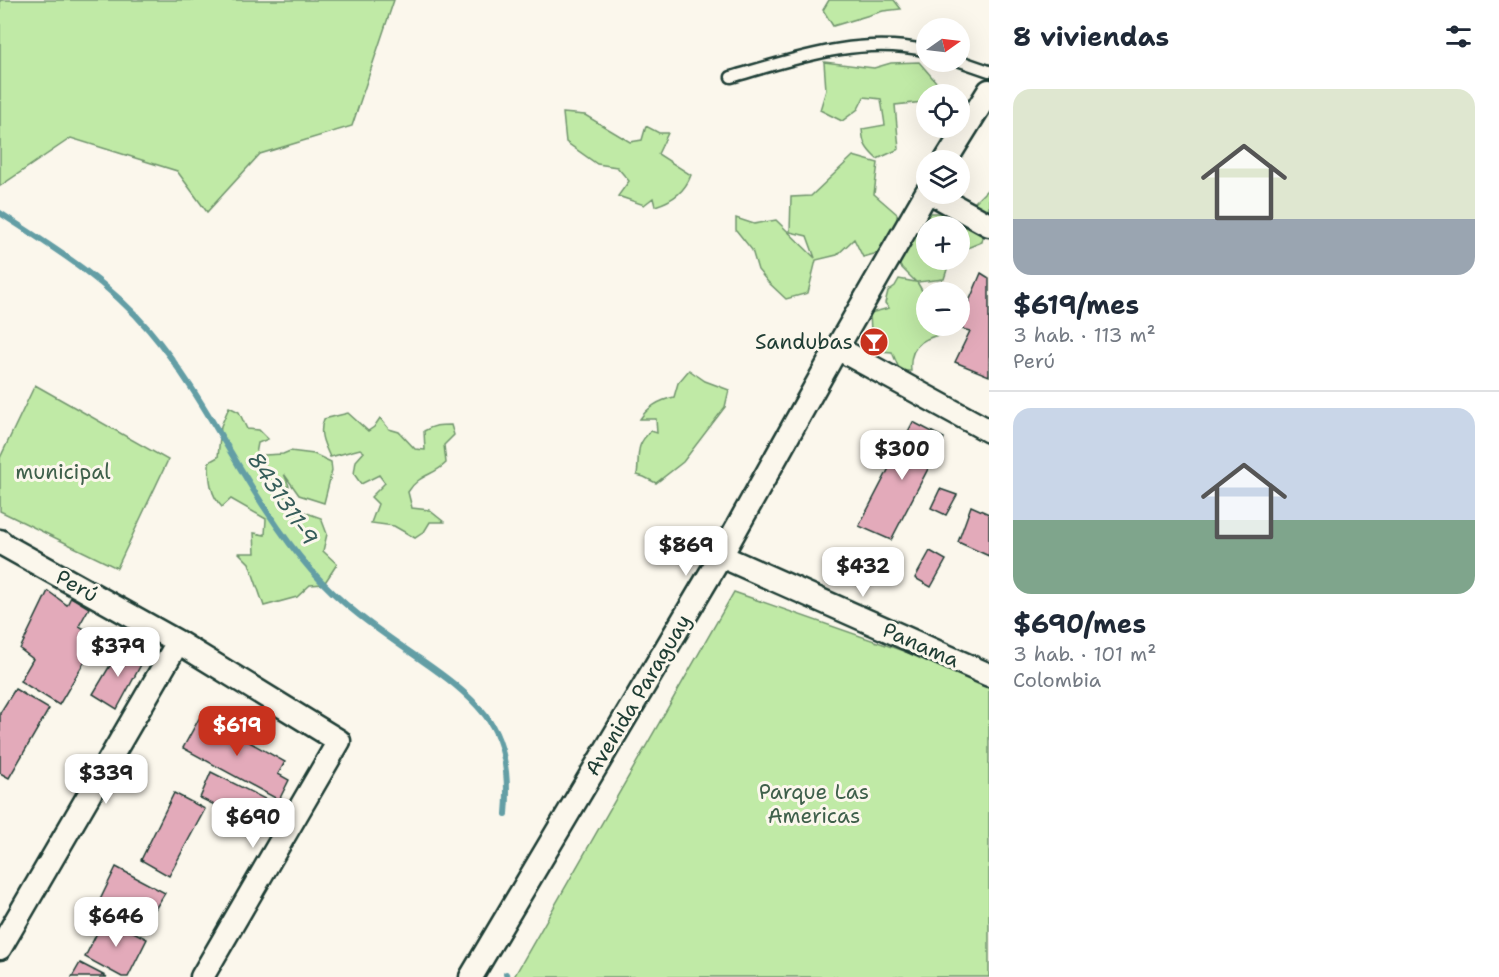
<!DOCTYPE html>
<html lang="es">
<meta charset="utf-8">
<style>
body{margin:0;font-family:"Shantell Sans",sans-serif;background:#f2f2f3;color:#1f2937;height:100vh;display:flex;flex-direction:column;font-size:22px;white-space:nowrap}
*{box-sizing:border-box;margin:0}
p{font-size:20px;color:#747a83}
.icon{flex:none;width:33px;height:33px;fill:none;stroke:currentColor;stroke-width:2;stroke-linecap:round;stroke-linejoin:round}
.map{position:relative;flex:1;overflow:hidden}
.details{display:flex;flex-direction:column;background:#fff;width:510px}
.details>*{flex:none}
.needle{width:39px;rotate:76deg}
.buttons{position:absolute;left:916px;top:18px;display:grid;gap:12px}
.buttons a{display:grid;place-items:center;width:54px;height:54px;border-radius:50%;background:#fff;box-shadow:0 6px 24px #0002;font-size:30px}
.price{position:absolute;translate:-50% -51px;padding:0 14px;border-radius:12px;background:#fff;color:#222;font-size:20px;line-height:39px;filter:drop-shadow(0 2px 3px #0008)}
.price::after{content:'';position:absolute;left:50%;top:36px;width:18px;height:14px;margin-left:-9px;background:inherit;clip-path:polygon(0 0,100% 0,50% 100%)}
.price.on{background:#c8321e;color:#fff}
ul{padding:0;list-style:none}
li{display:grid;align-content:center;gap:12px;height:318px;padding:0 24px}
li+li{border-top:2px solid #e0e1e3}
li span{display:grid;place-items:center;height:186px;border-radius:18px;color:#555}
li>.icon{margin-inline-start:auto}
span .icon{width:108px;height:108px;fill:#fffc;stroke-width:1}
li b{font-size:26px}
h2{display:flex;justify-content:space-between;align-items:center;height:72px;padding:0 24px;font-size:26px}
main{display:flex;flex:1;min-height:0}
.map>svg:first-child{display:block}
.green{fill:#c0eaa6;stroke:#70946d;stroke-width:1.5}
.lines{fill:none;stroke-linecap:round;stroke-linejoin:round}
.stream{stroke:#639ea5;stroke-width:6}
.building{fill:#e3aaba;stroke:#1f3d34;stroke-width:1.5}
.service-casing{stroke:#1f3d34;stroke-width:15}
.minor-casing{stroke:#1f3d34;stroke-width:27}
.service{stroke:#fbf7ec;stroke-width:10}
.minor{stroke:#fbf7ec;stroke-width:22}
.labels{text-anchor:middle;stroke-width:6;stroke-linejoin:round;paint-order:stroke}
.poi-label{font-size:21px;fill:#1f3d34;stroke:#fbf7ec;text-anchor:end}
.park-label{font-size:21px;fill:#3f604b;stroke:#fbf7ec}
.street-label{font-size:21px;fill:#1f3d34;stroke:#fbf7ec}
.water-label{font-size:22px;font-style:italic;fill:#365d5a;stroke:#fbf7ec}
</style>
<main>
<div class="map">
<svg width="989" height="977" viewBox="0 0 989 977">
<rect width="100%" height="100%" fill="#fbf7ec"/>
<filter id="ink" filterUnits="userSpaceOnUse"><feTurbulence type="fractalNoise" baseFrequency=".0167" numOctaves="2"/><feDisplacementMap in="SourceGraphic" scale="12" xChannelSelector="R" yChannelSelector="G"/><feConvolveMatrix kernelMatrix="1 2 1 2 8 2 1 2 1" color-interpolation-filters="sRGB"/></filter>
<g filter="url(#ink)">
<!-- green -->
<path class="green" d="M0 0H394L352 126 260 154 207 212 177 171 71 138 0 186Z
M829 0H894L901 9 883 11 833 26 823 10Z
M824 62 874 68 891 63 919 62 937 83 929 94H927L924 102 895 105 899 149 877 159C866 149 863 144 862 129L885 125 881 99 864 97 858 109 842 121 820 110 826 90Z
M563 113 585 115 630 142 642 140 646 126 659 133H668L658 154 691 175C685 192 672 201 655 206L653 198 644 205 618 196 629 181 617 167 597 164 566 142Z
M853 156 878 163 874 194 897 214 898 243 874 254 863 257 854 239 837 255 816 260 808 293 786 299 768 282 758 270 752 250 736 230V218L754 224 776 220 815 258 807 236 790 232 791 197 811 196Z
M987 190 989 192V227L985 229 982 242 960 251V226H927V260H950L944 279 917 282 927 299V326H957L953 332C928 336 908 342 911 371H900L892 352 880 351 871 331 870 313 889 308 885 303 888 291 895 286 899 279 916 282 900 266V251L913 224 923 227 928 213H944L949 221 960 217Z
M689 370 705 381 729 390 725 407 683 462 656 483 644 477 637 475C640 455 634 446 651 431L657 433 656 419H640C648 407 660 400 674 397L678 383Z
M35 385 168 460 117 568 0 511V458Z
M229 407 239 412 247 429 259 430 268 439 258 443 255 459 264 455 283 454 290 451 314 454 331 462 332 471 324 503 299 495 284 474 289 486 275 489 304 512 321 518 327 534 323 551 337 564 324 584 310 585 297 597 264 606 249 563 239 553H255L254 533 265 535 266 519 231 499 222 507C210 495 209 478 209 462L218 457 221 426Z
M348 413 368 431 374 427 380 418 389 429 399 432 415 449 425 450 424 431C434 425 439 425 451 425L454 435 444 445 446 463C433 476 419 474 408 492L412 508 429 510 444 522H430L424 532 415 538 394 526 371 523 378 504 371 497 385 483 379 475 361 484 354 474 356 461 364 452 360 449 330 457C324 444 318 433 324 419Z
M734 592 989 681V977H514Z"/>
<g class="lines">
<!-- stream -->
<path class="stream" d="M0 213C53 247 108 281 149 330 212 404 247 497 311 570 342 606 381 632 420 659 443 675 467 692 485 715 507 743 509 780 506 814
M506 974 507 977"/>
</g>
<!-- building -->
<path class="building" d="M981 273 989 278V376L955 362 970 331 958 328Z
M913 422 944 438 891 540 859 526Z
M940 489 957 495 946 515 931 508Z
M971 506 989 514V556L958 542Z
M930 551 946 560 931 587 915 578Z
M48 591 67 605 71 597 89 608 79 626 99 637 59 705 20 681 33 659 20 649Z
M121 647 143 661 117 709 93 694Z
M15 689 49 709 9 778 0 773V713Z
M201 715 285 762 278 774 289 780 279 800 183 748Z
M211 772 275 804 262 828 200 798Z
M174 793 205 809 169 876 141 860Z
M116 867 165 893 143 929 98 904Z
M105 917 147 939 128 977H122L85 957Z
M80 963 107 977H72Z"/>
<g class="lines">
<!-- service casing -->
<g class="service-casing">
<path id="service" d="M960 61 989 71
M731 77C794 59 861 35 927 51"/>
</g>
<!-- minor casing -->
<g class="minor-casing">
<path id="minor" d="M946 160 989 91
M933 194 989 225
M837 348 989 431
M0 541 6 546 178 642 339 741 202 977
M721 556 989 675
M0 948 178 642
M471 977 721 556 837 348 927 192"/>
</g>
<!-- service -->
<use href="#service" class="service"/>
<!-- minor -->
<use href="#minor" class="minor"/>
</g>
</g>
<!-- icons -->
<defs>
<g id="bar-disc" transform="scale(1.5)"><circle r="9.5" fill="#c8321e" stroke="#fbf7ec"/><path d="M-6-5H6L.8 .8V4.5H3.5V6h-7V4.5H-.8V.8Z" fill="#fff"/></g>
</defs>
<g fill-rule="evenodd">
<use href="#bar-disc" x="874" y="342"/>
</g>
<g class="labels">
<!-- poi labels -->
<g class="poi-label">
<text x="853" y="349">Sandubas</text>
</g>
<!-- park labels -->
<g class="park-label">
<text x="63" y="479">municipal</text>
<text x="814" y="799">Parque Las<tspan x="814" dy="24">Americas</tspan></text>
</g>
<!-- street labels -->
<g class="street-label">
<text transform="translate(77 586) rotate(29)" y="7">Perú</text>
<text transform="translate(921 645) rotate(24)" y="7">Panama</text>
<text transform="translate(638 695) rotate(-59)" y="7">Avenida Paraguay</text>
</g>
<!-- water labels -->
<g class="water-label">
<text transform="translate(283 498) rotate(56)" y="8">8431311-9</text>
</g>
</g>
</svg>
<div class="buttons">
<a><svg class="needle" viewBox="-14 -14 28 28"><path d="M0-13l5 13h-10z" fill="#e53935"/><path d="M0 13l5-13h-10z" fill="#747a83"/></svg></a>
<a><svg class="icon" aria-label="locate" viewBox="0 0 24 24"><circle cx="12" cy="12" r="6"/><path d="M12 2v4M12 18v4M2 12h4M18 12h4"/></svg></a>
<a><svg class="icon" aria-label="layers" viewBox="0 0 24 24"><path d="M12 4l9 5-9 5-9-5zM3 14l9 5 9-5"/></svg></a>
<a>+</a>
<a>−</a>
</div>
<b class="price" style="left:902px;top:481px">$300</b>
<b class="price" style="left:686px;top:577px">$869</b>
<b class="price" style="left:863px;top:598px">$432</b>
<b class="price" style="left:118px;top:678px">$379</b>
<b class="price on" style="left:237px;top:757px">$619</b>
<b class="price" style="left:106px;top:805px">$339</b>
<b class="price" style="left:253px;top:849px">$690</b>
<b class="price" style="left:116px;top:948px">$646</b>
</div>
<section class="details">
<h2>8 viviendas<svg class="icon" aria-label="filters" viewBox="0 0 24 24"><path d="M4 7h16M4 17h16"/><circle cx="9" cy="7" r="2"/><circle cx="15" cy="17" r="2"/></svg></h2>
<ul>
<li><span style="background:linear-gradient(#dfe7d0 70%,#9aa5b1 0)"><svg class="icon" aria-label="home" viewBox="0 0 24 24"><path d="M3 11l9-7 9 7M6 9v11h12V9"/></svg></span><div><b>$619/mes</b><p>3 hab. · 113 m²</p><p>Perú</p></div></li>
<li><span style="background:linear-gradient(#c9d6e8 60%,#7fa58c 0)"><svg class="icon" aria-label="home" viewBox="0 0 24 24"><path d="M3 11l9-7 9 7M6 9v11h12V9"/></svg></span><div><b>$690/mes</b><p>3 hab. · 101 m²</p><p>Colombia</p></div></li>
</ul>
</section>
</main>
